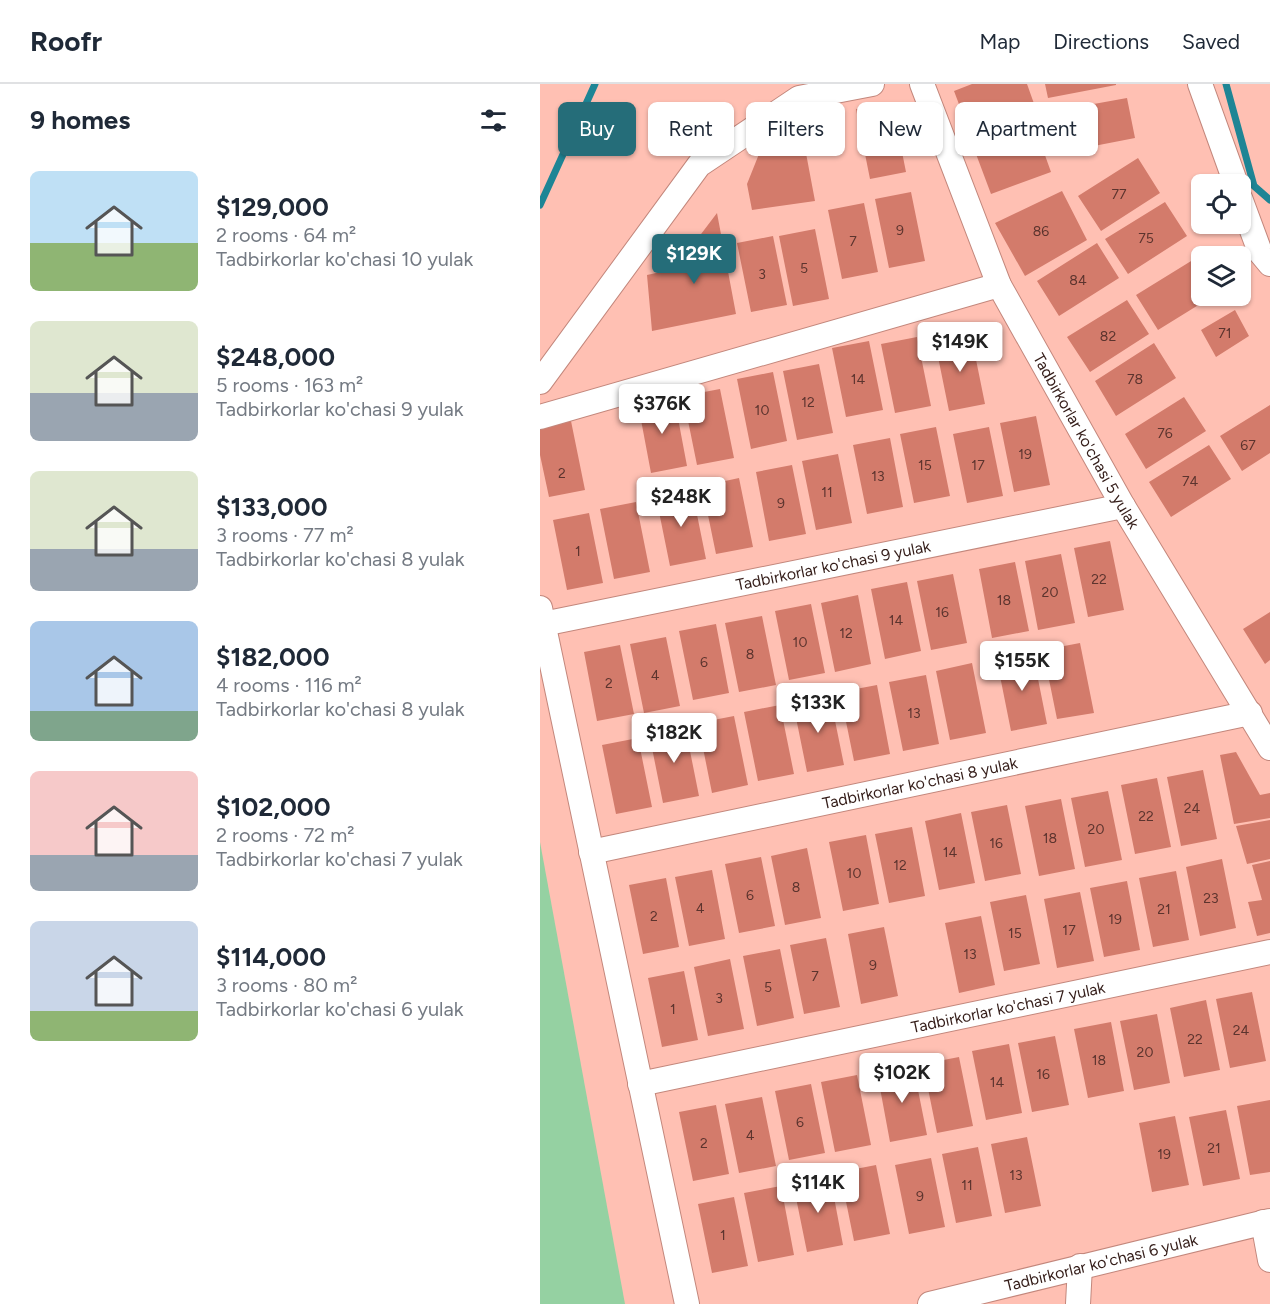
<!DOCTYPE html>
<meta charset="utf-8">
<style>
body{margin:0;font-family:Figtree,sans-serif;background:#f2f2f3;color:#1f2937;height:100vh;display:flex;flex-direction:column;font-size:22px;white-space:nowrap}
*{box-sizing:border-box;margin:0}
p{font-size:20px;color:#747a83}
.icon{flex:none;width:33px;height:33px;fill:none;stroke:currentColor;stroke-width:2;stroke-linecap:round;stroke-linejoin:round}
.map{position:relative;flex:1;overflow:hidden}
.sheet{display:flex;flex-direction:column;background:#fff;width:540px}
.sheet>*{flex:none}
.guide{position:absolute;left:18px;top:18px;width:570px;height:54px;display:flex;gap:12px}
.buttons{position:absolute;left:651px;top:90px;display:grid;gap:12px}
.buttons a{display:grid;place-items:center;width:60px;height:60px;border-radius:9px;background:#fff;box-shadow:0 2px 4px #0004;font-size:30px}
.price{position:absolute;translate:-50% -51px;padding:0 14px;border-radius:6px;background:#fff;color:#222;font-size:20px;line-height:39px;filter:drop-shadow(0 2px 3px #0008)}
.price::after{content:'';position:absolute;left:50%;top:36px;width:18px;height:14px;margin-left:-9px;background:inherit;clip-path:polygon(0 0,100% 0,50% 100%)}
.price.on{background:#256d79;color:#fff}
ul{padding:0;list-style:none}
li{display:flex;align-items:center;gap:18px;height:150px;padding:0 30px}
li span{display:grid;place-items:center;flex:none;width:168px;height:120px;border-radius:9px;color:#555}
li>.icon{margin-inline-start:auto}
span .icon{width:72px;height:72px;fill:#fffc;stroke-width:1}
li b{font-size:26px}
h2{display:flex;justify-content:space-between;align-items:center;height:72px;padding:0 30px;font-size:26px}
.tag{padding:0 21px;border-radius:9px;background:#fff;box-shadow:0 2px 4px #0004;font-size:21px;line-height:54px}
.tag.on{background:#256d79;color:#fff}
header{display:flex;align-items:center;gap:36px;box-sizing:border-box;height:84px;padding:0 30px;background:#fff;border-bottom:2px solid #e0e1e3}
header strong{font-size:28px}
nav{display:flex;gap:33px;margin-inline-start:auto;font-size:21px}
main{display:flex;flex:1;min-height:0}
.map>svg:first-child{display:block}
.green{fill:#95d1a2}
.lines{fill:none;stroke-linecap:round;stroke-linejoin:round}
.stream{stroke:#1e8595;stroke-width:7}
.building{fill:#d37b6b}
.minor-casing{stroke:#c3877c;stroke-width:26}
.minor{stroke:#fff;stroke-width:24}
.labels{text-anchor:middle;stroke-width:4.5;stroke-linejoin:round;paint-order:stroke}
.number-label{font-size:14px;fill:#5c342e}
.street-label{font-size:16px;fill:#341d19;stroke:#ffc0b3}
</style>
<header>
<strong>Roofr</strong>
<nav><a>Map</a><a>Directions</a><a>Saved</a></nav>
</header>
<main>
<section class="sheet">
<h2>9 homes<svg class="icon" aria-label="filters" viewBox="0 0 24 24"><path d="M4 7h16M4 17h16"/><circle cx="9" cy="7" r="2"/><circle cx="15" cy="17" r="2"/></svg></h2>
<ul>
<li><span style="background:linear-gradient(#bfe0f5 60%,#8fb573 0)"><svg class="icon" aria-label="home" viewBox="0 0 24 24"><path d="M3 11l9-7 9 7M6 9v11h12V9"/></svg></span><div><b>$129,000</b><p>2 rooms · 64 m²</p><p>Tadbirkorlar ko'chasi 10 yulak</p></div></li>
<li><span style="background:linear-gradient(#dfe7d0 60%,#9aa5b1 0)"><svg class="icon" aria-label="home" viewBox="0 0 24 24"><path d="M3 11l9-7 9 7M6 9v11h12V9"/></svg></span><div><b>$248,000</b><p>5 rooms · 163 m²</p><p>Tadbirkorlar ko'chasi 9 yulak</p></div></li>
<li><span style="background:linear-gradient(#dfe7d0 65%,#9aa5b1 0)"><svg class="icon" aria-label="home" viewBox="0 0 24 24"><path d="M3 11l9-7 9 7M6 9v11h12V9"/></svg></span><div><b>$133,000</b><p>3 rooms · 77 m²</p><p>Tadbirkorlar ko'chasi 8 yulak</p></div></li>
<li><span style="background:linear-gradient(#a9c7e8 75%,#7fa58c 0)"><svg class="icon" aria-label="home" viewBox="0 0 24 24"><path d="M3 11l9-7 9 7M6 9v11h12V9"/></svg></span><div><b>$182,000</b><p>4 rooms · 116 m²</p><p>Tadbirkorlar ko'chasi 8 yulak</p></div></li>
<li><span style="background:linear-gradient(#f6c9c9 70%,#9aa5b1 0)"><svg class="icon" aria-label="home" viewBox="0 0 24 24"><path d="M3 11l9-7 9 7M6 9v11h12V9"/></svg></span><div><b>$102,000</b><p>2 rooms · 72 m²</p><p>Tadbirkorlar ko'chasi 7 yulak</p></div></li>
<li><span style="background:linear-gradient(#c9d6e8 75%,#8fb573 0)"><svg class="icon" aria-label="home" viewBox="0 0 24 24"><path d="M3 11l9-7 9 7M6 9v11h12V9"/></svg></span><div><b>$114,000</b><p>3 rooms · 80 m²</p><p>Tadbirkorlar ko'chasi 6 yulak</p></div></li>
</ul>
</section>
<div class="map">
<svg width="730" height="1220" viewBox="0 0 730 1220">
<rect width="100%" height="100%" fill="#ffc0b3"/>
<!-- green -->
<path class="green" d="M0 758 85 1220H0Z"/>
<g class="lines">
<!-- stream -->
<path class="stream" d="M686 0 714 102 730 116
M0 121 55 0"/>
</g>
<!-- building -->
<path class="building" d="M432 0H487L497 28 431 52 414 7Z
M505 0H576V1L508 14Z
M587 14 595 54 523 68 515 27Z
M352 18 366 88 330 95 316 25Z
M262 48 275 117 212 126 207 100 225 55Z
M497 49 511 88 451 110 436 70Z
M598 74 620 109 561 147 538 112Z
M522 107 547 156 485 192 455 139Z
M371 108 385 177 349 184 335 115Z
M625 118 647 152 588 190 565 155Z
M324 119 338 188 302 195 288 126Z
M177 129 196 230 112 247 107 191 152 181 149 159 155 158Z
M275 145 289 215 253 222 239 152Z
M233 152 247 221 211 228 197 159Z
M557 159 579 194 519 232 497 197Z
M656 174 662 183V212H673L618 246 596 211Z
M587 216 609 250 550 288 527 253Z
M695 226 709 252 676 273 661 246Z
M431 251 445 320 409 327 395 258Z
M377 253 391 322 355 329 341 260Z
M329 257 343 326 306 333 292 264Z
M614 259 636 294 576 332 555 297Z
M279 280 293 349 257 356 243 287Z
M233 288 247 357 211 365 197 295Z
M180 305 194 374 157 381 143 312Z
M134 313 147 382 111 389 98 320Z
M644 313 666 347 606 385 585 350Z
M730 321V369L702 387 680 352Z
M496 332 510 401 474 408 460 339Z
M31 337 45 406 9 413 0 371V343Z
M396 343 410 412 374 419 360 350Z
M449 343 463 412 427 419 413 350Z
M350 354 363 423 327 430 313 361Z
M669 361 691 395 631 433 609 398Z
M298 370 312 439 276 446 262 377Z
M252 381 266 450 229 457 216 388Z
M199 394 213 463 176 470 162 402Z
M152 406 166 475 130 482 116 413Z
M96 418 110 488 74 495 60 425Z
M49 429 63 499 27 506 13 436Z
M570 457 584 526 548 533 534 464Z
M521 470 535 539 498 546 485 477Z
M475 478 489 547 452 554 439 485Z
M413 490 427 559 391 566 377 497Z
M367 498 381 567 345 575 331 505Z
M318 511 331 580 295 588 281 519Z
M271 520 285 589 249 596 235 527Z
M730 528V576L725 580 703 545Z
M222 532 236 601 199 608 185 539Z
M176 540 189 609 153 616 139 547Z
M126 553 140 622 104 629 90 560Z
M540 559 554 629 517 635 503 566Z
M80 561 94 630 57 637 44 568Z
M493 570 507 640 471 647 457 577Z
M432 579 446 649 410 656 396 587Z
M386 591 399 660 363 667 349 598Z
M337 601 350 670 314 677 300 608Z
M290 612 304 681 267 688 253 619Z
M240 621 254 690 218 697 204 628Z
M194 632 208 701 172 709 158 639Z
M145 642 159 712 123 719 109 649Z
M98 654 112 723 76 730 62 661Z
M696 668 720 711 730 709V734L694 740 680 671Z
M663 686 677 755 641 762 627 693Z
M617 694 631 763 595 770 581 701Z
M568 707 582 776 545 783 531 714Z
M521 715 535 785 499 792 485 722Z
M467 721 481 790 445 797 431 728Z
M421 729 435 799 399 806 385 737Z
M730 736V775L707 780 696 742Z
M372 743 385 812 349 819 335 750Z
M326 751 339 820 303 827 289 758Z
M267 764 281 834 245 841 231 772Z
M221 773 235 842 199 849 185 780Z
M682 775 696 844 660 852 646 783Z
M730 777V849L717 852 708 818 722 816 712 781Z
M172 786 185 855 149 862 135 793Z
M636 787 649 856 613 863 599 794Z
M126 794 139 863 103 870 89 801Z
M587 797 600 866 564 873 550 804Z
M540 808 554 877 517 884 504 815Z
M486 811 500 880 464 887 450 818Z
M441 832 455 901 419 909 405 839Z
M344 843 358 912 321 920 308 850Z
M286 854 300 923 264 930 250 861Z
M240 865 254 934 217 942 203 872Z
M190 875 204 945 168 952 154 883Z
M144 887 158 956 122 963 108 894Z
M712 908 726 977 690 984 676 915Z
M666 916 680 986 644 993 630 924Z
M617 930 630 999 594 1006 580 937Z
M571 938 584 1007 548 1014 534 945Z
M515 952 529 1021 492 1028 478 959Z
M469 960 482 1029 446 1036 432 967Z
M419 973 433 1042 397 1049 383 980Z
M373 981 387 1051 350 1058 337 988Z
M317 991 331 1061 295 1068 281 998Z
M271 1000 285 1069 249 1076 235 1007Z
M222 1013 236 1082 199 1089 185 1020Z
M730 1016V1088L710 1091 697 1022Z
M176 1021 189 1090 153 1097 139 1028Z
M686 1026 700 1095 663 1102 649 1033Z
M635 1032 649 1101 612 1108 599 1039Z
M487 1053 501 1122 465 1129 451 1060Z
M438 1063 452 1132 416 1139 402 1070Z
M391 1074 405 1143 369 1150 355 1081Z
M336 1081 350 1150 314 1157 300 1088Z
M290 1092 303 1161 267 1168 253 1099Z
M241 1102 254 1171 218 1178 204 1109Z
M194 1113 208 1182 172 1189 158 1120Z"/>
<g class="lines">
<!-- minor casing -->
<g class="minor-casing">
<g id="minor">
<path id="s1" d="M382 0 459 201 583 422 730 664"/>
<path d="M660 0 696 100"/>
<path d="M700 114 720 168 730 180"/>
<path d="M0 298 159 81 259 14 332 0"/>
<path d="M0 333 459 201"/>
<path d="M0 524 147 1220"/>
<path id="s2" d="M3 540 583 422"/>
<path id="s3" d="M51 768 710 629"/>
<path id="s4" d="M100 1000 730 868"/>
<path d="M723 1138 730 1176"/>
<path id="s5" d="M390 1220 730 1137"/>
<path d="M538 1220 540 1182"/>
</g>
</g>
<!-- minor -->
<use href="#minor" class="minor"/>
</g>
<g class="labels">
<!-- number labels -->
<g class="number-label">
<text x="579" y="115">77</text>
<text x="360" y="151">9</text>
<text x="501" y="152">86</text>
<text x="606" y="159">75</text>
<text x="313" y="162">7</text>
<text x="264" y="189">5</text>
<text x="222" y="195">3</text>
<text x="538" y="201">84</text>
<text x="685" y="254">71</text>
<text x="568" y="257">82</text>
<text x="318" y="300">14</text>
<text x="595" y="300">78</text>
<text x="268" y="323">12</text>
<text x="222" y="331">10</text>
<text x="625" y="354">76</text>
<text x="708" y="366">67</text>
<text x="485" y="375">19</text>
<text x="385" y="386">15</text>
<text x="438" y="386">17</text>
<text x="22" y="394">2</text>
<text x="338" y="397">13</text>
<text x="650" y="402">74</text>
<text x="287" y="413">11</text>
<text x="241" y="424">9</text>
<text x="38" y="472">1</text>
<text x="559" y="500">22</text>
<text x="510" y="513">20</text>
<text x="464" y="521">18</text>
<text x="402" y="533">16</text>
<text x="356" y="541">14</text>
<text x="306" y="554">12</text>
<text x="260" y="563">10</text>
<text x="210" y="575">8</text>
<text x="164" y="583">6</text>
<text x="115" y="596">4</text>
<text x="69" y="604">2</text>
<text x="374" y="634">13</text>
<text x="652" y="729">24</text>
<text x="606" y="737">22</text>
<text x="556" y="750">20</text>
<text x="510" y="759">18</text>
<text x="456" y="764">16</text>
<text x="410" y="773">14</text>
<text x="360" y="786">12</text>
<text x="314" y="794">10</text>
<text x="256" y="808">8</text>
<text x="210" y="816">6</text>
<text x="671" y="819">23</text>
<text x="160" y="829">4</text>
<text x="624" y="830">21</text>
<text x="114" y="837">2</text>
<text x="575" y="840">19</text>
<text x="529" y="851">17</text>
<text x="475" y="854">15</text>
<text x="430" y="875">13</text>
<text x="333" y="886">9</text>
<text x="275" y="897">7</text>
<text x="228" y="908">5</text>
<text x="179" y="919">3</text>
<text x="133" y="930">1</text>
<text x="701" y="951">24</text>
<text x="655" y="960">22</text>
<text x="605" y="973">20</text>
<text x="559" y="981">18</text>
<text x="503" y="995">16</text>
<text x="457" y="1003">14</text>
<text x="260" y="1043">6</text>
<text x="210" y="1056">4</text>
<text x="164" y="1064">2</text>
<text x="674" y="1069">21</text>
<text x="624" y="1075">19</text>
<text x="476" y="1096">13</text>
<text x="427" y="1106">11</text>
<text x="380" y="1117">9</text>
<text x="183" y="1156">1</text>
</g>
<!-- street labels -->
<g class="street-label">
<text dy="6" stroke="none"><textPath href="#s1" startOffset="394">Tadbirkorlar ko'chasi 5 yulak</textPath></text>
<text dy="6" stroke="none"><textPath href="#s2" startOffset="296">Tadbirkorlar ko'chasi 9 yulak</textPath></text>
<text dy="6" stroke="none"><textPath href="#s3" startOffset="336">Tadbirkorlar ko'chasi 8 yulak</textPath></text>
<text dy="6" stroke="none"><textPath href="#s4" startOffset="376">Tadbirkorlar ko'chasi 7 yulak</textPath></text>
<text dy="6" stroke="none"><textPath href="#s5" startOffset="176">Tadbirkorlar ko'chasi 6 yulak</textPath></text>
</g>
</g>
</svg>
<div class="buttons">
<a><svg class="icon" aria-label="locate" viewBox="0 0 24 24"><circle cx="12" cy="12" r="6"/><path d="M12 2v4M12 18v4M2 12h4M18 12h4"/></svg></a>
<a><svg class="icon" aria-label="layers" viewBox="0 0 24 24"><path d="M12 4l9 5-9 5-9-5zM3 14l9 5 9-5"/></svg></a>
</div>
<b class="price on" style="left:154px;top:201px">$129K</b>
<b class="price" style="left:420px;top:289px">$149K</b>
<b class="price" style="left:122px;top:351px">$376K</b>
<b class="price" style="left:141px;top:444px">$248K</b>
<b class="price" style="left:482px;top:608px">$155K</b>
<b class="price" style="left:278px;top:650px">$133K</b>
<b class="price" style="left:134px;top:680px">$182K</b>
<b class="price" style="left:362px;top:1020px">$102K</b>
<b class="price" style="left:278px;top:1130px">$114K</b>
<div class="guide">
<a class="tag on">Buy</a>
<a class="tag">Rent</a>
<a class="tag">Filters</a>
<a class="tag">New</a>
<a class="tag">Apartment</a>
</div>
</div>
</main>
